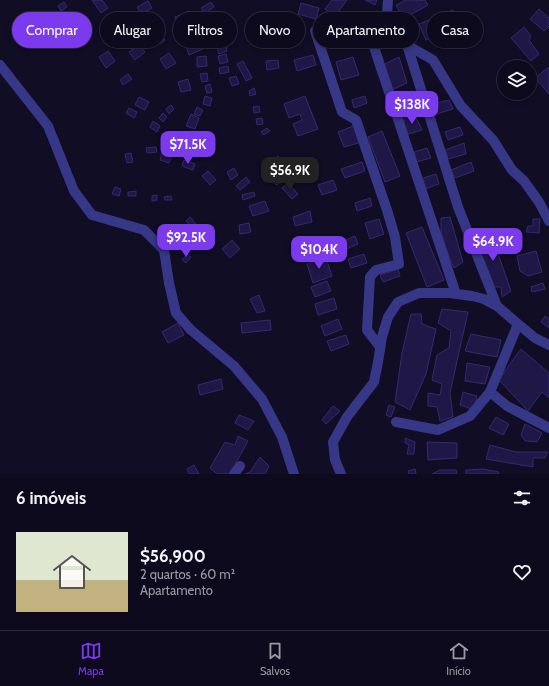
<!DOCTYPE html>
<html lang="pt">
<meta charset="utf-8">
<style>
body{margin:0;font-family:Cabin,sans-serif;background:#151325;color:#f1f3f6;height:100vh;display:flex;flex-direction:column;font-size:15px;white-space:nowrap}
*{box-sizing:border-box;margin:0}
p{font-size:13px;color:#9a9aa3}
.icon{flex:none;width:22px;height:22px;fill:none;stroke:currentColor;stroke-width:2;stroke-linecap:round;stroke-linejoin:round}
.map{position:relative;height:474px;overflow:hidden}
.panel{display:flex;flex-direction:column;background:#0c0a1c;flex:1}
.panel>*{flex:none}
.top-card{position:absolute;left:12px;top:12px;width:525px;height:36px;display:flex;gap:8px}
.controls{position:absolute;left:497px;top:60px;display:grid;gap:8px}
.controls a{display:grid;place-items:center;width:40px;height:40px;border-radius:50%;background:#0c0a1c;box-shadow:0 2px 6px #0003,0 0 0 1px #2c2b3b;font-size:20px}
.price{position:absolute;translate:-50% -34px;padding:0 9px;border-radius:8px;background:#7c3aed;color:#fff;font-size:13px;line-height:26px;filter:drop-shadow(0 1px 2px #0008)}
.price::after{content:'';position:absolute;left:50%;top:24px;width:12px;height:9px;margin-left:-6px;background:inherit;clip-path:polygon(0 0,100% 0,50% 100%)}
.price.selected{background:#222;color:#fff}
ul{padding:0;list-style:none}
li{display:flex;align-items:center;gap:12px;height:100px;padding:0 16px}
li span{display:grid;place-items:center;flex:none;width:112px;height:80px;border-radius:0px;color:#555}
li>.icon{margin-inline-start:auto}
span .icon{width:48px;height:48px;fill:#fffc;stroke-width:1}
li b{font-size:17px}
h2{display:flex;justify-content:space-between;align-items:center;height:48px;padding:0 16px;font-size:17px}
.tag{padding:0 14px;border-radius:18px;background:#0c0a1c;box-shadow:0 2px 6px #0003,0 0 0 1px #2c2b3b;font-size:14px;line-height:36px}
.tag.selected{background:#7c3aed;color:#fff}
.dock{display:flex;justify-content:space-around;align-items:center;height:56px;border-top:1px solid #2c2b3b;background:#0c0a1c;font-size:11px;color:#9a9aa3}
.dock a{display:grid;justify-items:center;gap:2px}
.dock .selected{color:#7c3aed}
.map>svg:first-child{display:block}
.building{fill:#1f1846;stroke:#342973}
.lines{fill:none;stroke-linecap:round;stroke-linejoin:round}
.minor{stroke:#363786;stroke-width:10}
</style>
<div class="map">
<svg width="549" height="474" viewBox="0 0 549 474">
<rect width="100%" height="100%" fill="#100d25"/>
<!-- building -->
<path class="building" d="M92 0H102L108 8 101 13Z
M332 0H347L335 16 325 9Z
M365 0H377L375 5Z
M406 0H425L428 5 403 19 396 5Z
M148 1 152 8 141 14 137 7Z
M64 2 67 7 61 11 58 6Z
M211 2 214 7 205 13 201 8Z
M301 3 319 8 316 19 298 14Z
M539 9 549 18V26L544 31 530 19Z
M453 10 460 26 426 40 419 24Z
M189 11 193 20 179 26 175 17Z
M71 15 72 19 66 22 64 18Z
M155 19 157 24 151 27 149 22Z
M116 22 123 33 114 39 107 28Z
M232 22 236 34 230 36 226 24Z
M79 26 82 32 74 36 71 30Z
M524 27 531 36 529 40 539 54 531 61 511 38Z
M219 33 221 40 216 42 214 35Z
M160 34 165 40 160 44 155 38Z
M199 38 203 49 189 55 185 44Z
M139 45 145 52 135 60 129 52Z
M226 45 227 51 219 54 217 48Z
M108 51 115 61 106 68 99 57Z
M169 53 176 63 166 69 160 59Z
M226 54 228 62 220 64 218 56Z
M313 55 316 65 297 71 294 60Z
M206 56 207 66 197 67V57Z
M353 57 359 75 341 80 336 62Z
M399 57 407 83 392 90 383 65Z
M278 60 279 68 267 70 266 61Z
M243 61 252 78 246 81 237 64Z
M228 66 229 72 220 74 219 68Z
M549 67V94L535 78Z
M207 73 208 81 202 82 200 74Z
M128 74 132 79 123 85 120 80Z
M236 76 239 84 232 86 229 78Z
M188 79 191 90 181 92 178 82Z
M210 84 212 92 207 93 205 86Z
M254 88 256 94 250 96 249 91Z
M205 96 212 98 210 106 203 104Z
M305 96 318 129 298 136 293 124 302 120 300 114 289 118 284 104Z
M365 96 367 103 354 108 352 100Z
M139 97 149 102 145 110 135 105Z
M449 100 453 109 433 115 432 104Z
M171 105 174 109 169 114 166 109Z
M259 106 260 112 254 113 253 107Z
M197 107 203 110 200 116 194 114Z
M129 108 137 112 134 118 126 113Z
M163 113 167 117 163 122 159 118Z
M191 114 199 118 195 129 186 126Z
M415 115 422 130 405 135 404 119Z
M262 118 263 124 257 125 256 119Z
M153 121 160 126 157 132 150 127Z
M356 125 362 142 344 147 338 132Z
M460 127 463 135 448 140 445 132Z
M267 128 270 131 264 135 261 132Z
M382 131 400 176 385 182 368 137Z
M195 141 213 147 211 153 193 147Z
M464 143 466 154 448 159 445 150Z
M156 147 157 152 147 153 146 148Z
M427 148 431 158 412 163 411 153Z
M163 149 173 152 169 163 160 160Z
M131 153 133 162 127 163 125 154Z
M278 156 284 164 279 167 274 159Z
M184 160 195 164 193 170 182 166Z
M362 162 365 171 345 178 341 169Z
M471 162 474 171 455 178 451 170Z
M234 168 238 175 231 180 227 172Z
M208 171 216 180 210 185 202 176Z
M436 174 439 184 422 190 420 179Z
M279 175 283 181 276 185 272 179Z
M246 177 250 182 240 190 236 186Z
M333 180 337 190 322 195 318 185Z
M288 183 298 194 292 199 282 188Z
M115 187 121 189 119 196 112 194Z
M136 191V196H128V192Z
M254 192 255 196 243 200 242 195Z
M157 195V200L152 201V196Z
M171 196 172 200H165L164 197Z
M370 198 372 206 357 211 355 203Z
M265 201 269 211 253 216 249 206Z
M310 211 312 222 295 226 293 217Z
M190 217 196 224 192 228 186 221Z
M450 217 463 262 454 268 449 257 441 232V218Z
M379 219 384 234 370 239 365 223Z
M533 219H540L539 233 526 232 528 226H533Z
M249 223 251 232 240 234 239 225Z
M422 227 444 280 427 287 406 233Z
M487 230 493 239 511 291 502 297 501 287H494L477 244 482 232Z
M355 236 358 244 344 250 341 242Z
M232 240 240 249 230 258 222 249Z
M536 251 542 272 528 276 520 271 517 256Z
M187 254 191 257 186 263 182 260Z
M364 254 367 263 351 268 348 259Z
M326 258 332 276 313 283 307 264Z
M398 269 400 276 383 282 380 275Z
M327 281 331 291 315 297 311 287Z
M543 283 545 289 532 292 531 287Z
M259 295 265 311 257 313 250 299Z
M334 298 337 309 318 315 315 304Z
M442 309 468 312 450 393 453 417 440 421 437 407 428 406V393L440 395 442 384 432 380 437 355 449 348 451 331 438 323Z
M411 314H421L422 324 436 329 426 374 410 410 395 402 402 353Z
M545 316 549 319V328L541 322Z
M338 319 342 329 325 336 321 326Z
M270 320 271 330 242 333 241 323Z
M178 323 184 335 168 343 162 332Z
M471 334 501 340 497 357 465 351Z
M346 335 349 344 331 351 327 341Z
M521 349 549 373V398L542 392 528 411 499 380 512 361Z
M467 363 490 367 485 384 465 381Z
M221 379 223 389 200 395 198 385Z
M463 392 477 396 474 410 460 405Z
M389 405 395 407 391 417 386 415Z
M333 406 340 411 326 424 322 420Z
M239 415 254 421 248 430 235 423Z
M496 417 509 424 503 435 489 428Z
M525 424 542 433 537 442 525 441 521 435Z
M238 436 248 441 230 474H217L210 468 225 442 235 445Z
M405 438 415 442 414 454H407L409 445 405 443Z
M427 442 457 443V458L428 460Z
M490 445 516 452H548L545 458H533V467L486 459Z
M260 457 269 466 265 474H245L250 472Z
M194 465 199 474H189L187 469Z
M415 469 416 474H409L408 471Z
M483 469 499 472 498 474H466V470Z
M440 470H456L457 474H432Z"/>
<g class="lines">
<!-- minor -->
<path class="minor" d="M371 38 456 294
M0 65 48 126 74 191 92 215 144 230 164 250 169 283 176 313 191 330 234 366 262 399 282 437 294 474
M497 306 458 207 407 45 433 60 461 106 493 140 512 170 524 181 539 202 549 221
M380 347 367 330 370 277 376 270 399 264 395 237 387 210 356 120 342 112 315 31 392 41 407 45 387 13 388 0
M490 392 507 406 549 428
M396 422 438 430 470 416 490 392 518 324
M234 474 240 466
M341 474 335 460 333 442 347 417 360 400 374 382 378 362 382 337 388 317 398 302 419 293H449L472 296 484 299 497 306 518 324 535 338 549 345"/>
</g>
</svg>
<div class="controls">
<a><svg class="icon" aria-label="layers" viewBox="0 0 24 24"><path d="M12 4l9 5-9 5-9-5zM3 14l9 5 9-5"/></svg></a>
</div>
<b class="price" style="left:412px;top:125px">$138K</b>
<b class="price" style="left:188px;top:165px">$71.5K</b>
<b class="price selected" style="left:290px;top:191px">$56.9K</b>
<b class="price" style="left:186px;top:258px">$92.5K</b>
<b class="price" style="left:493px;top:262px">$64.9K</b>
<b class="price" style="left:319px;top:270px">$104K</b>
<div class="top-card">
<a class="tag selected">Comprar</a>
<a class="tag">Alugar</a>
<a class="tag">Filtros</a>
<a class="tag">Novo</a>
<a class="tag">Apartamento</a>
<a class="tag">Casa</a>
</div>
</div>
<section class="panel">
<h2>6 imóveis<svg class="icon" aria-label="filters" viewBox="0 0 24 24"><path d="M4 7h16M4 17h16"/><circle cx="9" cy="7" r="2"/><circle cx="15" cy="17" r="2"/></svg></h2>
<ul>
<li><span style="background:linear-gradient(#dfe7d0 60%,#c2b280 0)"><svg class="icon" aria-label="home" viewBox="0 0 24 24"><path d="M3 11l9-7 9 7M6 9v11h12V9"/></svg></span><div><b>$56,900</b><p>2 quartos · 60 m²</p><p>Apartamento</p></div><svg class="icon" aria-label="heart" viewBox="0 0 24 24"><path d="M12 20l-8-8c-3-5 5-10 8-4 3-6 11-1 8 4z"/></svg></li>
</ul>
</section>
<nav class="dock">
<a class="selected"><svg class="icon" aria-label="map" viewBox="0 0 24 24"><path d="M3 6l6-2 6 2 6-2v14l-6 2-6-2-6 2zM9 4v14M15 6v14"/></svg>Mapa</a>
<a><svg class="icon" aria-label="saved" viewBox="0 0 24 24"><path d="M7 4h10v16l-5-4-5 4z"/></svg>Salvos</a>
<a><svg class="icon" aria-label="home" viewBox="0 0 24 24"><path d="M3 11l9-7 9 7M6 9v11h12V9"/></svg>Início</a>
</nav>
